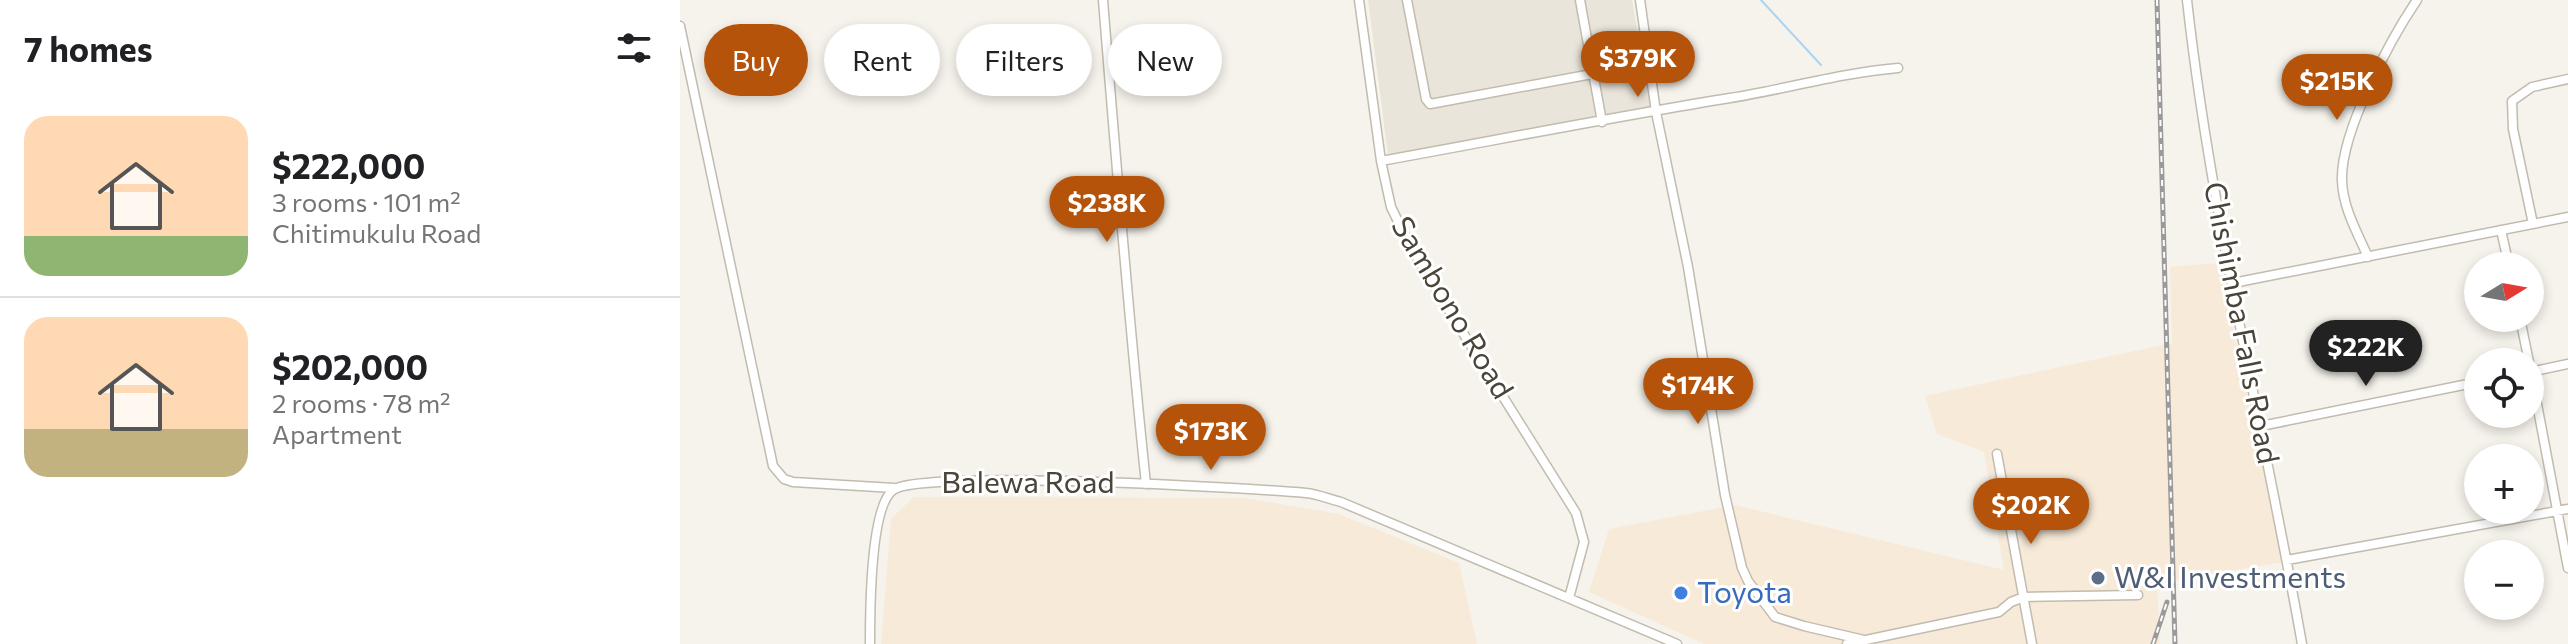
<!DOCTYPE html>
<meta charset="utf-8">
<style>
body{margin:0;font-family:Commissioner,sans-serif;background:#f6f6f6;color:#202124;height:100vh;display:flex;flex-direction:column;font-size:30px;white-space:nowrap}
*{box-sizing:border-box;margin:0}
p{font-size:26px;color:#757577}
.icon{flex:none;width:44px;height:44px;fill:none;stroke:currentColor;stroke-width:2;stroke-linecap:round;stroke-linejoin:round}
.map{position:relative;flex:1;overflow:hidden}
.panel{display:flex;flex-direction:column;background:#fff;width:680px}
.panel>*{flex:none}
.banner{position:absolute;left:24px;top:24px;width:760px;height:72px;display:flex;gap:16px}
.needle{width:52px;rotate:79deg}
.fabs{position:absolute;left:1784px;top:252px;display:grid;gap:16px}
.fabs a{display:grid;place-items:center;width:80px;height:80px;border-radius:50%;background:#fff;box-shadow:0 4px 12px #0003;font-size:40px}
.price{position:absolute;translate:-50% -68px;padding:0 18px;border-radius:28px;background:#b45309;color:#fff;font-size:26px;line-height:52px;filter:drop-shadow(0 2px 4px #0008)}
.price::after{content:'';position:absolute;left:50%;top:48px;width:24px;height:18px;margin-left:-12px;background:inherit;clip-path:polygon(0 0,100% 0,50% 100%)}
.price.on{background:#222;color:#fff}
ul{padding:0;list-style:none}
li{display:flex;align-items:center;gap:24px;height:200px;padding:0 24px}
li+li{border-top:2px solid #e0e0e0}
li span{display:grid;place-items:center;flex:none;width:224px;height:160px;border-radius:24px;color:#555}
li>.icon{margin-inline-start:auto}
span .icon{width:96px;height:96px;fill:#fffc;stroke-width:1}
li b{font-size:34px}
h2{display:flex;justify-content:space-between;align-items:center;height:96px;padding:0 24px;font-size:34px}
.chip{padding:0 28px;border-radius:36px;background:#fff;box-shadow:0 4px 12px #0003;font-size:28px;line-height:72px}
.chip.on{background:#b45309;color:#fff}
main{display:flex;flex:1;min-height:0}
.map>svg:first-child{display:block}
.residential{fill:#eae5da}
.commercial{fill:#f7ead8}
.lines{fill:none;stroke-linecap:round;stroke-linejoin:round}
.stream{stroke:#a9d4f2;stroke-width:2}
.street-casing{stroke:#c2bbae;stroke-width:11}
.street{stroke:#fff;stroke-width:8}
.rail-casing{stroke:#9a9a9a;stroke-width:5}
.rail{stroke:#fff;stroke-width:2;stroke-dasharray:6;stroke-linecap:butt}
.service-dot{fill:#5c6f8a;stroke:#fff;stroke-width:3}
.shop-dot{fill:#3f7fe0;stroke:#fff;stroke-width:3}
.labels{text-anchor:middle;stroke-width:6;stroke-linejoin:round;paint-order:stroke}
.street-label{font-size:30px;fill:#4b4439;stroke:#fff}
.service-label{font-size:30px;fill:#4e5e75;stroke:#fff;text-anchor:start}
.shop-label{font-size:30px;fill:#366cbe;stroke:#fff;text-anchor:start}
</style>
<main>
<section class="panel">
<h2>7 homes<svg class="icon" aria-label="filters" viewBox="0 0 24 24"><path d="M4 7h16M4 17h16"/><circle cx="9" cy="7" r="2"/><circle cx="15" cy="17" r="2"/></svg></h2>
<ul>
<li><span style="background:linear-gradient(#ffd9b3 75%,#8fb573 0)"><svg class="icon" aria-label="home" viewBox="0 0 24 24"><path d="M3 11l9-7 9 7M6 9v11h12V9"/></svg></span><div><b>$222,000</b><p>3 rooms · 101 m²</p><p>Chitimukulu Road</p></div></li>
<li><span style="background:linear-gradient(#ffd9b3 70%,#c2b280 0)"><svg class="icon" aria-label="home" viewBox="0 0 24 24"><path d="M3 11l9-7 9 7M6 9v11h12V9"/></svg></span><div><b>$202,000</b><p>2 rooms · 78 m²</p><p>Apartment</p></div></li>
</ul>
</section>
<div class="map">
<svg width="1888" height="644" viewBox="0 0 1888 644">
<rect width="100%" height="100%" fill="#f6f3ec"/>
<!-- residential -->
<path class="residential" d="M688 0H952L971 108 708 155Z"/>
<!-- commercial -->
<path class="commercial" d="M1539 263 1603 562 1477 583 1480 644H1024L909 592 929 529 1055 505 1324 570 1304 452 1257 434 1245 396 1492 343 1490 267Z
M234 497 565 498 659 514 779 563 797 644H201L211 519Z"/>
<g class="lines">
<!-- stream -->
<path class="stream" d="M1081 0 1141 65"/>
<!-- street casing -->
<g class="street-casing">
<path id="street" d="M423 0C436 162 449 323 466 484
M679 0 701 161 711 207 729 244 763 301 896 513 904 542 889 598
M727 0 746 99 750 104 912 74
M900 0 922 122
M960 0 976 112 1008 267 1045 495 1062 568 1068 581 1095 617 1124 626 1184 640
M1507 0C1531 217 1584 429 1622 644
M0 26 93 466 104 479 113 482 214 488
M701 161C817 140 933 117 1050 98 1106 89 1161 73 1218 68
M1853 224 1833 129 1832 101 1852 87 1888 79
M1821 230 1829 266
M1688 257C1677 232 1663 208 1662 181 1660 133 1710 40 1737 0
M1553 283 1888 217
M1840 318 1849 362
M1850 367 1888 568
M1850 372 1888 364
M1581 426 1798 382
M1317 454 1352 644
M1607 560 1888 509
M190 644C190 614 190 507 213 490 240 469 572 488 626 493 637 494 649 499 661 502L997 644
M1167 644 1319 612 1331 602 1344 597 1458 595"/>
</g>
<!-- street -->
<use href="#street" class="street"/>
<!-- rail casing -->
<g class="rail-casing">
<path id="rail" d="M1477 0 1495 644
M1473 644 1487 602"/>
</g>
<!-- rail -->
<use href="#rail" class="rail"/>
</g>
<!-- markers -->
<circle class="service-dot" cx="1418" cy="578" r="8"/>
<circle class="shop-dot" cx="1001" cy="593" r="8"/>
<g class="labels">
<!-- street labels -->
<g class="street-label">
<text transform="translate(772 308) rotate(59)" y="10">Sambono Road</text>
<text transform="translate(1561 323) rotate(79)" y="10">Chishimba Falls Road</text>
<text x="348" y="493">Balewa Road</text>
</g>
<!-- service labels -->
<g class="service-label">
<text x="1434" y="588">W&amp;I Investments</text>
</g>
<!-- shop labels -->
<g class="shop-label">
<text x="1017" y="603">Toyota</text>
</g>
</g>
</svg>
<div class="fabs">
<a><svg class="needle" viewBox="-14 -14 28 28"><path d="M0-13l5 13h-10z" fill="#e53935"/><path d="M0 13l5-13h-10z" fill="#757577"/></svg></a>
<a><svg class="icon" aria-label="locate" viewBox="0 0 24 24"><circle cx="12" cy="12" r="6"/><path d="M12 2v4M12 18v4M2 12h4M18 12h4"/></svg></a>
<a>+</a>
<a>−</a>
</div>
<b class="price" style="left:958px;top:99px">$379K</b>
<b class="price" style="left:1657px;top:122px">$215K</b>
<b class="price" style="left:427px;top:244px">$238K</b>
<b class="price on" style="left:1686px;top:388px">$222K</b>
<b class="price" style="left:1018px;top:426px">$174K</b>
<b class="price" style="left:531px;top:472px">$173K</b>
<b class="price" style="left:1351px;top:546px">$202K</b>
<div class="banner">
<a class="chip on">Buy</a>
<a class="chip">Rent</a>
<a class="chip">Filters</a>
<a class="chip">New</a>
</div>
</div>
</main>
